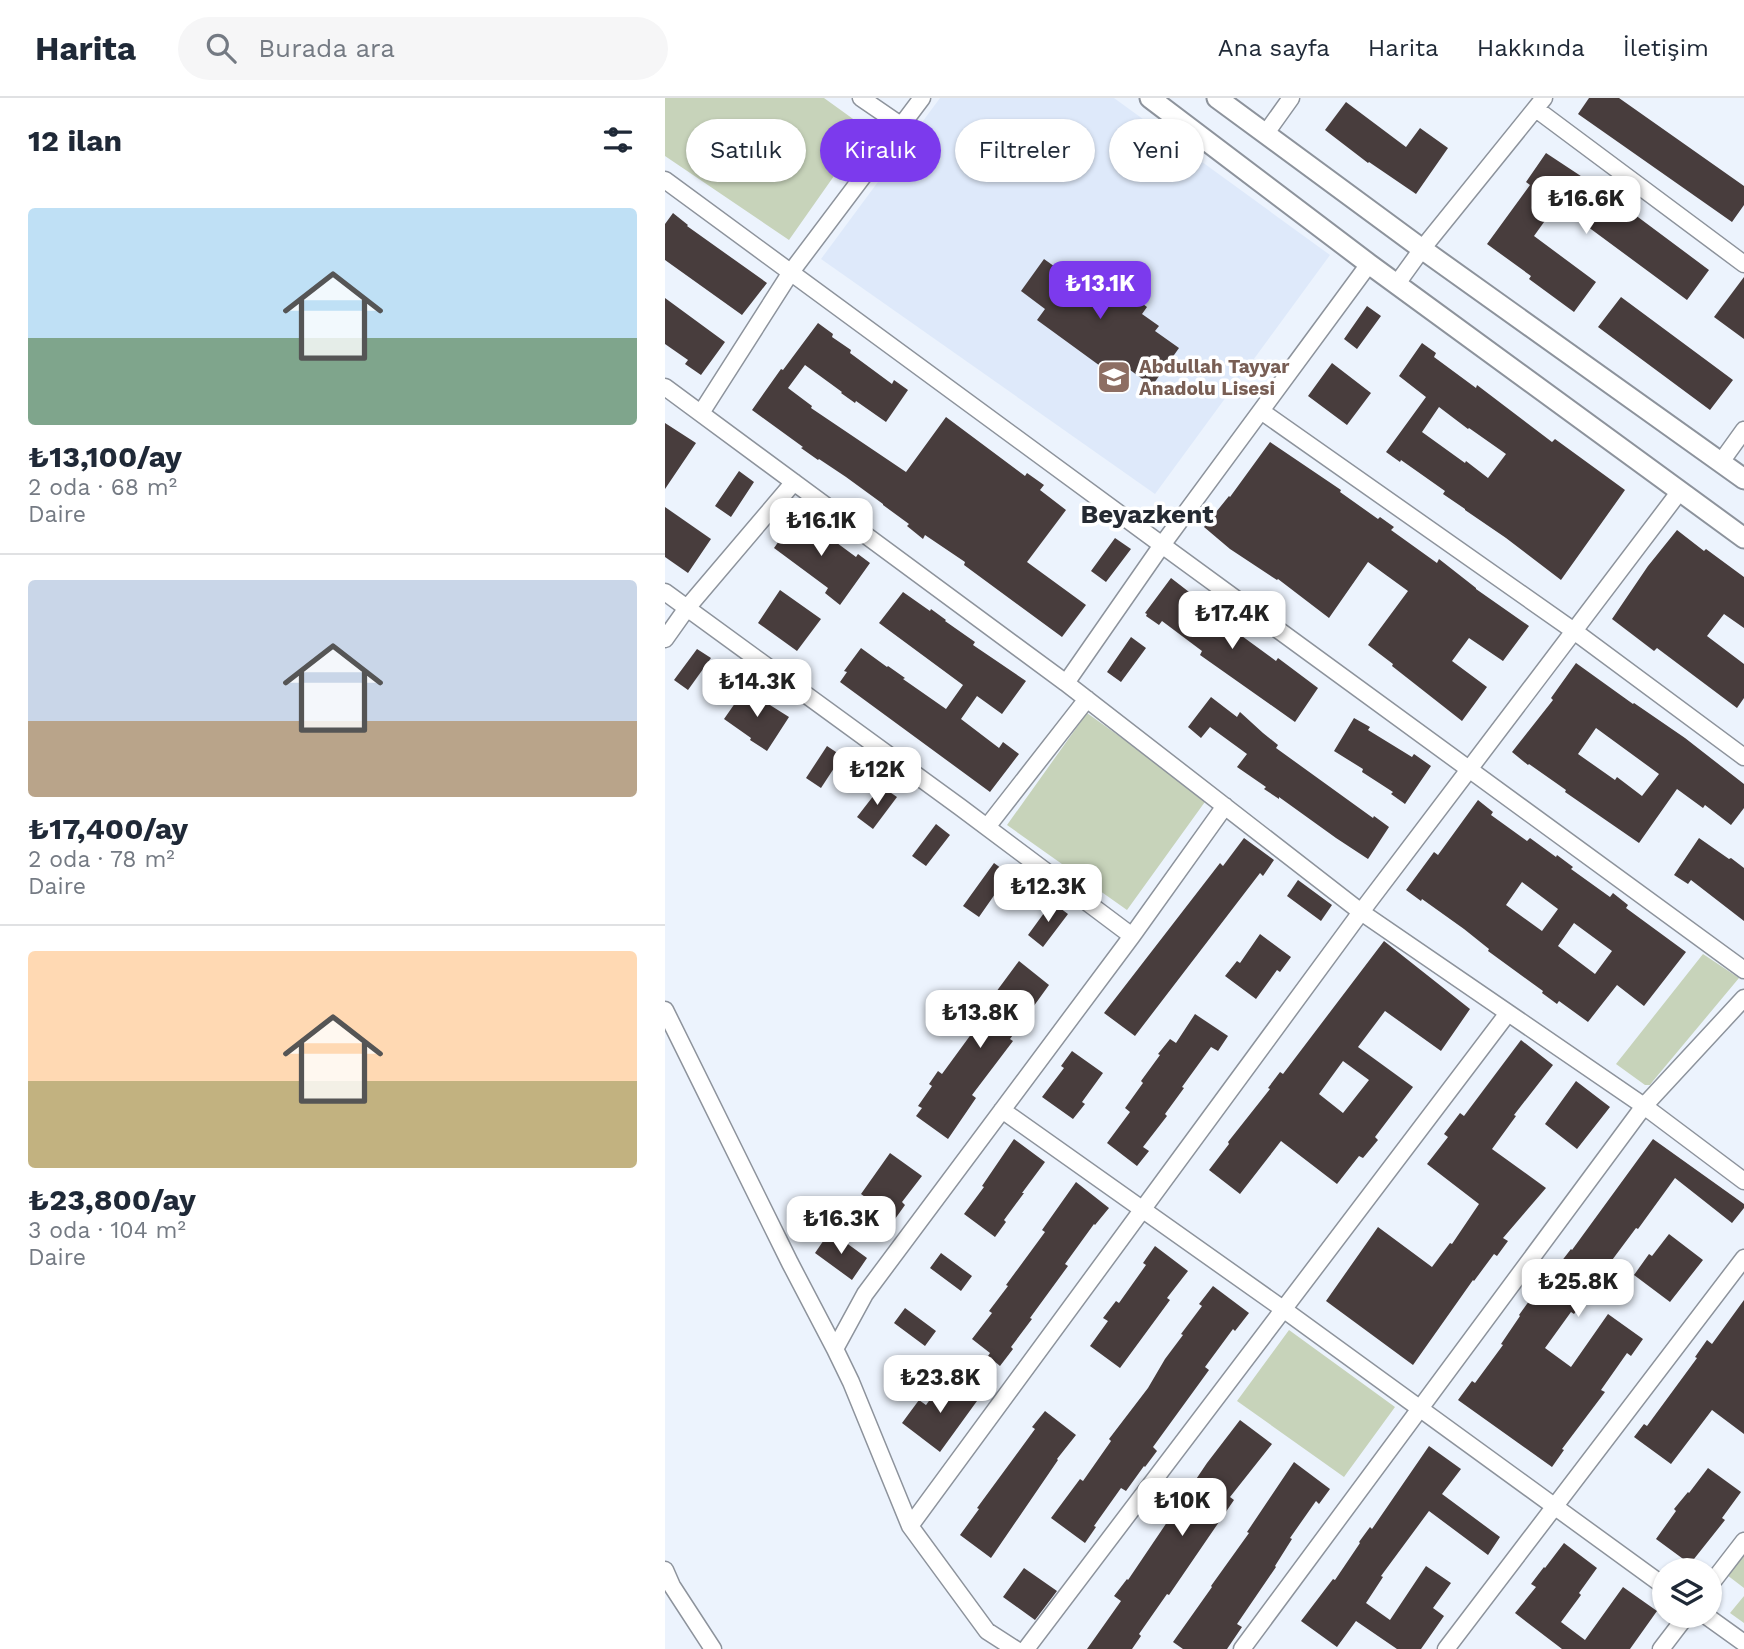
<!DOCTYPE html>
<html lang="tr">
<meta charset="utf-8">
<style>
body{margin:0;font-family:"Work Sans",sans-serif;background:#f6f6f7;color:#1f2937;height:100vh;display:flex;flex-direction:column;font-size:26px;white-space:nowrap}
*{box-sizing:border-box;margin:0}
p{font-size:23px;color:#747a83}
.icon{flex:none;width:38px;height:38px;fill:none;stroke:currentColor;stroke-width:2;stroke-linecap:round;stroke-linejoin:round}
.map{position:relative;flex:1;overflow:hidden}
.side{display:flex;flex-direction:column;background:#fff;width:665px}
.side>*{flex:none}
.hud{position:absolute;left:21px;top:21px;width:665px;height:63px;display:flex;gap:14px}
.tools{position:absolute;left:987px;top:1460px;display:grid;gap:14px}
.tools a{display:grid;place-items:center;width:70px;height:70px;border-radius:50%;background:#fff;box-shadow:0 2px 5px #0004;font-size:35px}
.price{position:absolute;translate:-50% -60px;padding:0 16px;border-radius:14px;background:#fff;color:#222;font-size:23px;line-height:46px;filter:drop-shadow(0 2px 4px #0008)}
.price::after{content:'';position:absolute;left:50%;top:42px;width:21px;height:16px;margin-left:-10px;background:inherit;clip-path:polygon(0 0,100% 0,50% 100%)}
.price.selected{background:#7c3aed;color:#fff}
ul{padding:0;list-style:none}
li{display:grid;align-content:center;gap:14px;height:371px;padding:0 28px}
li+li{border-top:2px solid #e0e1e3}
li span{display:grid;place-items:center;height:217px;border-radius:7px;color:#555}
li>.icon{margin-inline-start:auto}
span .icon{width:126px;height:126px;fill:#fffc;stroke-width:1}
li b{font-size:30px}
h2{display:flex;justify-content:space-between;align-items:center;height:84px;padding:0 28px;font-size:30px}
.pill{padding:0 24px;border-radius:32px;background:#fff;box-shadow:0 2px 5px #0004;font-size:24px;line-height:63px}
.pill.selected{background:#7c3aed;color:#fff}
header{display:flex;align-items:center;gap:42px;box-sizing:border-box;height:98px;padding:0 35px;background:#fff;border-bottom:2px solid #e0e1e3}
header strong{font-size:33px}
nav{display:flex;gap:38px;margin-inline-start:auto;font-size:24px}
.search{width:490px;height:63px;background:#f6f6f7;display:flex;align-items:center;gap:18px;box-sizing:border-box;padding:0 24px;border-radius:38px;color:#747a83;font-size:26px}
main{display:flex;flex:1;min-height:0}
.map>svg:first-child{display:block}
.built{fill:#dee9fa}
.green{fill:#c7d3ba}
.building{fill:#483d3d;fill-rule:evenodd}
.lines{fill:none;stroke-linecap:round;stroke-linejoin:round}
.minor-casing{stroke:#8d939c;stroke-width:19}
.tertiary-casing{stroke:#8d939c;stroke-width:23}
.minor{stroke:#fff;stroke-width:16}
.tertiary{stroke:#fff;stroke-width:19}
.labels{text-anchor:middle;stroke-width:7;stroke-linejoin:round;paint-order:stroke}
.education-label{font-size:19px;font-weight:bold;fill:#785e54;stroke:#fff;text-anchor:start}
.district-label{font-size:26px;font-weight:bold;fill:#252a32;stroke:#fff}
</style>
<header>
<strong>Harita</strong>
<div class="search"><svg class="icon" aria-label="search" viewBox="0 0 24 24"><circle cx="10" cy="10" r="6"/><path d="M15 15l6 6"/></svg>Burada ara</div>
<nav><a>Ana sayfa</a><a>Harita</a><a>Hakkında</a><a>İletişim</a></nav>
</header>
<main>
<section class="side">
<h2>12 ilan<svg class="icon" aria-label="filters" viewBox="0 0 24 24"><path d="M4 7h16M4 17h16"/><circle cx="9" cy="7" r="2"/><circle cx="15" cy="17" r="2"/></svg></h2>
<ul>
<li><span style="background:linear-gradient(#bfe0f5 60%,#7fa58c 0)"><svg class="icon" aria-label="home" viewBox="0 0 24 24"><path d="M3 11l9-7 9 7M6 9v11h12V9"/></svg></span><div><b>₺13,100/ay</b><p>2 oda · 68 m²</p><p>Daire</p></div></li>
<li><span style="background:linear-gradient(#c9d6e8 65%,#b9a48a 0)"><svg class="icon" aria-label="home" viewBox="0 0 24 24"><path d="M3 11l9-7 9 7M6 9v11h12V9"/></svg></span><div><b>₺17,400/ay</b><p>2 oda · 78 m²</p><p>Daire</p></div></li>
<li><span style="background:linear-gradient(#ffd9b3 60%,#c2b280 0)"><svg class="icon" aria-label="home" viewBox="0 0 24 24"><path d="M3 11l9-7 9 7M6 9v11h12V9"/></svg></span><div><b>₺23,800/ay</b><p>3 oda · 104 m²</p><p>Daire</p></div></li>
</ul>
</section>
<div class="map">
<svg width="1079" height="1551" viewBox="0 0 1079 1551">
<rect width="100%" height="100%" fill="#ecf3fd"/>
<!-- built -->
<path class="built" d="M275 0H449L665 157 490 396 156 161Z"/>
<!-- green -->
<path class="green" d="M0 0H159L202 31 124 142 0 58Z
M422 615 542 701 462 812 342 727Z
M1038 856 1074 880 988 983 985 987H980L951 966Z
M624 1232 730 1309 679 1379 572 1303Z
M1079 1456V1490L1062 1477Z
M1079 1498V1525L1065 1515Z"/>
<!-- building -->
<path class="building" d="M924 0H954L1079 88V107L1067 124 913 16Z
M681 4 741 49 755 30 783 50 751 96 704 64 703 65 660 32Z
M881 55 934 90 1044 172 1022 202 892 106 869 138 931 184 909 214 864 181 866 178 822 146 865 87 861 84Z
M8 115 23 127 22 128 102 185 77 217 0 162V126Z
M379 161 400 176 407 165 424 177 429 170 482 209 477 216 494 228 490 233 514 250 487 288 461 269 453 281 372 222 380 211 356 193Z
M1079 179V241L1049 219Z
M956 199 1068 282 1045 312 933 229Z
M0 200 60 244 36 277 20 266 23 262 0 246Z
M702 208 716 218 692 251 679 241Z
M153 225 168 236 167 239 186 252 185 255 227 286 229 282 243 292 221 324 191 303 190 305 176 295 177 294 140 267 123 290 147 308 146 310 241 374 281 319 360 378 362 375 379 387 375 392 401 412 362 464 421 507 397 539 299 467 300 464 260 437 258 441 242 428 244 426 218 407V406L181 379 154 361 153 362 136 350 138 349 87 312 116 271 118 272Z
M757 245 771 255 769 259 811 290 812 287 887 344 890 341 960 392 896 482 841 440 800 412V411L778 396 780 393 736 362 735 364 721 354 761 299 734 278ZM774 309 803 331 804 330 841 356 823 380 801 363 800 365 757 334Z
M667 265 706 295 682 327 643 298Z
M0 325 31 345 0 391Z
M605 344 676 392 675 394 713 421 715 419 729 429 726 432 772 465 774 461 811 490V491L864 528 838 563 804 540 787 563 822 589 797 623 727 568 728 566 703 547 743 493 703 464 664 520 613 481 612 482 565 451 539 429 564 398 565 399Z
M74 373 89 384 66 419 50 408Z
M0 409 46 441 23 475 0 459Z
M130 414 191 459 193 456 205 465 175 507 160 495 163 490 109 450 121 433 118 431Z
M1012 432 1039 453 1041 451 1079 479V530L1059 516 1042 538 1079 566V600L1072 610 992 550 989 553 947 521 983 468Z
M450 440 466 451 441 484 426 473Z
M506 480 546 511 544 514 611 563 613 560 653 590 630 624 535 557 537 553 497 523 494 527 481 518 482 516 480 515Z
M115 492 156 521 132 553 93 525Z
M238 494 265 513 266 511 281 522 280 523 310 544 308 547 361 583 337 616 312 598 296 621 334 650 338 644 354 656 325 694 175 584 182 574 179 573 196 550 222 569 223 568 240 580 238 581 281 611 298 587 214 525Z
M466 539 481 550 456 584 442 574Z
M32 551 46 560 23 592 9 582Z
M911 565 968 606 969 605 1020 640 1079 686V710L1066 727 1040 707 1038 710 1012 691 974 745 900 694 901 692 864 666 863 667 847 654 888 602 886 600ZM931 630 994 676 977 698 952 679 950 682 913 656Z
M82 588 95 597 94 600 124 619 102 653 85 642 86 640 59 621Z
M546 599 572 619 575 614 598 635 613 647 611 650 708 720 709 718 724 729 703 761 671 740 614 699V701L599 691 601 689 572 669 582 656 545 629 536 640 523 629Z
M689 620 705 629 703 632 747 659 749 656 766 668 740 706 726 696 728 694 697 674 698 671 669 653Z
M162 648 177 658 156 690 141 680Z
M216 688 232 699 208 731 192 719Z
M813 702 828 714 826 717 862 743 865 740 891 759 892 757 908 769 906 771 945 799 948 795 963 807 961 810 1021 854 979 908 952 887 923 924 894 903 892 906 877 895 878 893 823 853 824 851 799 831 757 801 756 803 741 792 769 754 773 757ZM857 784 893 811 877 833 841 807ZM909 825 947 853 930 876 893 848Z
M271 726 285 737 261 768 247 758Z
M579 740 609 762 598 778 595 775 470 938 439 915 555 765 558 768Z
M1034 740 1064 761 1066 760 1079 770V823L1026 782 1023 786 1009 777Z
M329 765 344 776 314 819 298 808Z
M633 782 667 807 656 823 622 798Z
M387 804 403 816 378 849 363 837Z
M595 836 626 859 615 874 612 872 591 901 560 878 572 863 575 865Z
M719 843 805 911 776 953 720 913 693 949 748 989 710 1039 713 1042 698 1060 694 1058 672 1086 616 1043 575 1096 544 1072 564 1046 563 1044 605 991 603 990 615 974 618 976ZM678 963 704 982 678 1015 654 996Z
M354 863 384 887 345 941 348 943 307 997 311 1000 283 1041 251 1018 257 1010 253 1008 267 988 264 986 273 973 277 976 307 935 295 926 306 911 314 917Z
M530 916 563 938 553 953 546 949 517 989 519 990 500 1016 502 1018 478 1049 484 1053 472 1068 442 1045 465 1014 460 1010 478 985 476 983 495 957 493 956 505 941 511 945Z
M856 942 888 967 849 1017 851 1018 827 1051 881 1090 838 1140 843 1143 832 1158 829 1156 809 1183 808 1182 748 1267 661 1203 713 1129 767 1169 785 1145 787 1146 814 1106 762 1066 783 1039 779 1036 795 1015 799 1018Z
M407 953 438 975 417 1004 420 1006 408 1021 377 999 399 970 396 968Z
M911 983 945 1009 912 1051 880 1026Z
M349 1041 380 1064 357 1095H359L339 1122 341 1124 330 1139 299 1116 319 1089 317 1088Z
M988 1041 1079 1106V1110L1067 1125 1010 1080 973 1131 971 1130 921 1197 922 1198 909 1216 906 1214 880 1250 906 1269 943 1216 978 1241 966 1258 962 1255 936 1292 940 1294 897 1351 899 1352 887 1369 793 1302 807 1283 810 1285 838 1247 836 1246 855 1218 854 1217 867 1199 868 1200 906 1151 907 1152Z
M225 1055 257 1078 237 1104 240 1107 230 1121 196 1096Z
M411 1084 444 1110 430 1127 429 1126 400 1166 403 1168 365 1220 367 1221 346 1249 348 1251 335 1268 323 1258 325 1255 307 1241 327 1215 324 1213 343 1188 341 1187 380 1134 377 1132Z
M165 1133 202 1160 187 1182 150 1155Z
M1004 1136 1038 1162 1005 1204 969 1177 984 1156 987 1158Z
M490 1148 523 1173 502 1200 505 1202 455 1270 425 1248 443 1223 438 1220 451 1203 454 1205 481 1167 478 1165Z
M276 1155 307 1178 296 1193 265 1170Z
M548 1188 584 1215 570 1233 568 1231 540 1269 544 1272 488 1349 492 1353 480 1369 479 1368 461 1393 456 1390 429 1428 431 1429 420 1445 386 1420 415 1381 418 1383 446 1343 444 1341 483 1290 500 1261 518 1237 516 1236 537 1208 534 1206Z
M1079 1202V1336L1047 1312 1006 1366 969 1339 979 1326 982 1328 1032 1260 1030 1259 1042 1242 1047 1246Z
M240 1210 271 1233 260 1248 229 1225Z
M281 1280 312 1303 275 1354 237 1325 254 1302 261 1307Z
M380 1313 411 1337 392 1361 393 1362 326 1460 295 1437 314 1411 312 1410 370 1331 367 1329Z
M575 1322 607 1346 565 1399 569 1402 504 1497 502 1496 474 1536 476 1538 467 1551H422L456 1503 449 1498 462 1481 463 1482 542 1365Z
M764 1348 796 1371 777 1396 835 1439 823 1457 764 1413 716 1478 718 1479 701 1505 725 1522 761 1468 786 1485 768 1510 779 1518 756 1551H732L691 1523 672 1549 636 1523 668 1481 670 1482 695 1445 694 1444 705 1429 707 1431Z
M629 1364 665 1391 654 1406 651 1403 625 1440 627 1441 610 1468 611 1469 572 1526 577 1529 562 1551H518L508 1544 547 1489 546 1488 584 1435 582 1434Z
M1043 1370 1076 1394 1057 1420 1060 1422 1025 1466 991 1441 1011 1413 1009 1411 1023 1394 1024 1395Z
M899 1445 932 1470 914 1495 916 1497 896 1524 920 1542 958 1489 992 1513 965 1551H897L850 1515 871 1489 866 1486 879 1469 880 1470Z
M359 1470 392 1493 370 1522 338 1499Z"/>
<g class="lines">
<!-- minor casing -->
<g class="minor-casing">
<path id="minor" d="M196 0 237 28
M871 11 1079 166
M601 35 626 0
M0 82 497 447 1079 872
M731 187 757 151 879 0
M0 289 401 585 696 814 979 1008 1079 1083
M596 313 909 533 1079 659
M36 315 126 174 257 0
M1056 364 1079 332
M0 494 295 709 467 838
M0 541 22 510 129 384
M401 585 497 447 704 166
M322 729 422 601
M0 912 125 1165 170 1251
M337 1012 618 1211 999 1488
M245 1428 696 814 1015 393
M0 1472 7 1488 48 1551
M1045 1487 1079 1443
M1040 1517 1079 1545
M350 1551 322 1533 245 1428 186 1284 170 1251 200 1196 467 838 560 708
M361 1551 843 915
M577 1551 979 1008 1079 900
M781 1551 1079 1160
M996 1551 1022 1517"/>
</g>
<!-- tertiary casing -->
<g class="tertiary-casing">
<path id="tertiary" d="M485 0 704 166 1079 440
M552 0 757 151 1079 381"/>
</g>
<!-- minor -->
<use href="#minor" class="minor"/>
<!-- tertiary -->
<use href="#tertiary" class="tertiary"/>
</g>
<!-- icons -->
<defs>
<g id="school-square" transform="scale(1.75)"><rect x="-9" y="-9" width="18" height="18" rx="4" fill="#8d6e63" stroke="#fff"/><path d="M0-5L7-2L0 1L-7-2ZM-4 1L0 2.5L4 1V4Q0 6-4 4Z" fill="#fff"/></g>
</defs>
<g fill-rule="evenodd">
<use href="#school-square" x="449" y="279"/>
</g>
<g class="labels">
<!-- education labels -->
<g class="education-label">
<text x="474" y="275">Abdullah Tayyar<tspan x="474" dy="22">Anadolu Lisesi</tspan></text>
</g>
<!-- district labels -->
<g class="district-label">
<text x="482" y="425">Beyazkent</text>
</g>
</g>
</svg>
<div class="tools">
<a><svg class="icon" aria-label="layers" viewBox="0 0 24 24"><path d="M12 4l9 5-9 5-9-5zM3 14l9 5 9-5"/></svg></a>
</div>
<b class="price" style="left:921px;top:138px">₺16.6K</b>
<b class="price selected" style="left:435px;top:223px">₺13.1K</b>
<b class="price" style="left:156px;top:460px">₺16.1K</b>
<b class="price" style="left:567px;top:553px">₺17.4K</b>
<b class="price" style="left:92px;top:621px">₺14.3K</b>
<b class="price" style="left:212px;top:709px">₺12K</b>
<b class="price" style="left:383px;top:826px">₺12.3K</b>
<b class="price" style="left:315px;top:952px">₺13.8K</b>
<b class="price" style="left:176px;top:1158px">₺16.3K</b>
<b class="price" style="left:913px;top:1221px">₺25.8K</b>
<b class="price" style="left:275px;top:1317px">₺23.8K</b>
<b class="price" style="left:517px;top:1440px">₺10K</b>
<div class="hud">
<a class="pill">Satılık</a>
<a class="pill selected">Kiralık</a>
<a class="pill">Filtreler</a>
<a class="pill">Yeni</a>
</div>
</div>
</main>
